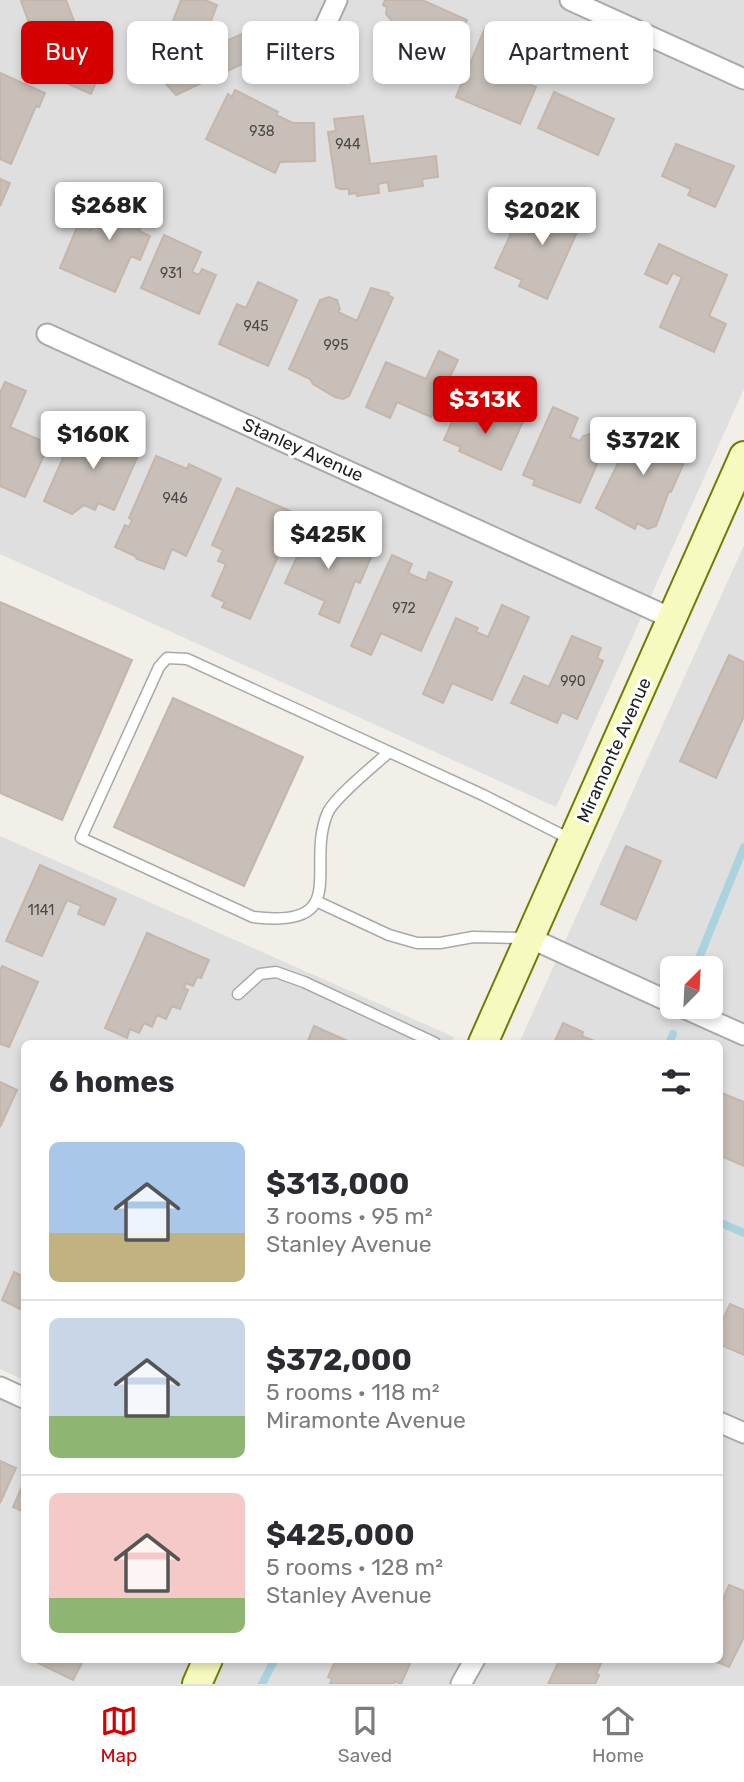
<!DOCTYPE html>
<meta charset="utf-8">
<style>
body{margin:0;font-family:Rubik,sans-serif;background:#f7f7f7;color:#2b2b33;height:100vh;display:flex;flex-direction:column;font-size:26px;white-space:nowrap}
*{box-sizing:border-box;margin:0}
p{font-size:23px;color:#7c7c81}
.icon{flex:none;width:38px;height:38px;fill:none;stroke:currentColor;stroke-width:2;stroke-linecap:round;stroke-linejoin:round}
.map{position:relative;flex:1;overflow:hidden}
.details{position:absolute;left:21px;top:1040px;width:702px;height:623px;display:flex;flex-direction:column;background:#fff;border-radius:10px;box-shadow:0 4px 10px #0003}
.details>*{flex:none}
.hud{position:absolute;left:21px;top:21px;width:704px;height:63px;display:flex;gap:14px}
.needle{width:46px;rotate:24deg}
.buttons{position:absolute;left:660px;top:956px;display:grid;gap:14px}
.buttons a{display:grid;place-items:center;width:63px;height:63px;border-radius:10px;background:#fff;box-shadow:0 4px 10px #0003;font-size:35px}
.price{position:absolute;translate:-50% -60px;padding:0 16px;border-radius:7px;background:#fff;color:#222;font-size:23px;line-height:46px;filter:drop-shadow(0 2px 4px #0008)}
.price::after{content:'';position:absolute;left:50%;top:42px;width:21px;height:16px;margin-left:-10px;background:inherit;clip-path:polygon(0 0,100% 0,50% 100%)}
.price.selected{background:#d40000;color:#fff}
ul{padding:0;list-style:none}
li{display:flex;align-items:center;gap:21px;height:175px;padding:0 28px}
li+li{border-top:2px solid #e1e1e2}
li span{display:grid;place-items:center;flex:none;width:196px;height:140px;border-radius:10px;color:#555}
li>.icon{margin-inline-start:auto}
span .icon{width:84px;height:84px;fill:#fffc;stroke-width:1}
li b{font-size:30px}
h2{display:flex;justify-content:space-between;align-items:center;height:84px;padding:0 28px;font-size:30px}
.chip{padding:0 24px;border-radius:10px;background:#fff;box-shadow:0 4px 10px #0003;font-size:24px;line-height:63px}
.chip.selected{background:#d40000;color:#fff}
.dock{display:flex;justify-content:space-around;align-items:center;height:98px;border-top:2px solid #e1e1e2;background:#fff;font-size:19px;color:#7c7c81}
.dock a{display:grid;justify-items:center;gap:4px}
.dock .selected{color:#d40000}
.map>svg:first-child{display:block}
.residential{fill:#e0dfdf;fill-rule:evenodd}
.lines{fill:none;stroke-linecap:round;stroke-linejoin:round}
.stream{stroke:#aad3df;stroke-width:8}
.building{fill:#c7bfb8;stroke:#c4b6ab;stroke-width:2}
.lane-casing{stroke:#a9a9a9;stroke-width:13}
.street-casing{stroke:#a9a9a9;stroke-width:23}
.secondary-casing{stroke:#707d05;stroke-width:32}
.lane{stroke:#fff;stroke-width:10}
.street{stroke:#fff;stroke-width:19}
.secondary{stroke:#f7fabf;stroke-width:28}
.labels{text-anchor:middle;stroke-width:6;stroke-linejoin:round;paint-order:stroke}
.number-label{font-size:14px;fill:#4b4948}
.street-label{font-size:18px;fill:#222;stroke:#fff}
</style>
<div class="map">
<svg width="744" height="1684" viewBox="0 0 744 1684">
<rect width="100%" height="100%" fill="#f2efe9"/>
<!-- residential -->
<path class="residential" d="M0 0H744V389L556 807 0 554Z
M744 545V1684H0V1378L24 1388V1659H719V1043H519ZM672 968H710V1006H672Z
M0 836 454 1037 452 1043H24V1380L0 1369Z"/>
<g class="lines">
<!-- stream -->
<path class="stream" d="M695 968 744 847
M669 1043 673 1034
M719 1222 744 1233
M262 1684 275 1659"/>
</g>
<!-- building -->
<path class="building" d="M24 0H66L77 29 71 32 81 60 102 68 91 94 64 82 68 71 61 67 47 72 21 1Z
M181 0H205L217 5 203 42 215 46 242 34 253 59 176 95 154 71Z
M385 0H422L467 20 450 58 427 48 412 54 404 72 378 60 390 34 387 32 392 21 386 14 387 7 383 5Z
M485 28 519 43 506 74 536 87 520 124 456 97Z
M0 73 45 93 39 107 36 106 11 164 0 159Z
M235 90 278 112 276 115 293 123H314L315 161 280 162 275 173 206 139 228 94 232 97Z
M554 92 614 119 598 155 538 128Z
M363 116 370 164 436 156 438 177 422 179 423 186 389 191 388 182 378 184 379 193 357 196 356 193 349 194V189H340L336 187 328 132 336 131 334 119Z
M676 144 734 166 715 207 688 195 691 189 662 176Z
M0 179 10 183 0 206Z
M109 188 150 206 139 231 150 236 140 260 131 256 115 292 60 268 78 225 90 231Z
M548 195 586 212 547 299 519 286 522 280 495 268 514 227 530 234Z
M164 235 201 252 192 272 199 275 202 269 216 275 199 314 141 288Z
M659 244 727 275 709 316 726 324 714 352 660 327 682 277 673 273 667 284 645 274Z
M258 282 297 300 268 366 219 344 237 304 246 308Z
M371 288 389 293 388 295 393 298 349 396 343 399 335 397 313 384 310 379 289 369 320 300 329 297 337 300 340 309 338 312 357 321Z
M439 351 458 360 431 417 397 402 390 418 366 407 386 362 426 379Z
M5 382 26 391 10 427 49 444 25 497 0 486V393Z
M480 407 510 420 514 412 525 417 501 470 459 451 461 447 444 440 457 410 476 418Z
M553 407 578 418 570 437 580 441 583 436 593 433 601 436 605 446 580 503 533 485 535 480 523 475Z
M644 422 652 425 657 422 665 425 667 432 665 437 685 446 679 459 683 461V465L671 492 669 491 656 526 648 529 637 523 635 529 596 508 623 453 621 452 632 427 640 431Z
M77 426 111 441 115 432 143 444 114 510 98 503 95 510 84 505 72 514 44 501Z
M156 456 187 469 189 464 221 479 186 556 172 549 164 569 137 559 135 556 115 547 125 525 129 527 132 520 129 518Z
M237 488 297 514 250 619 222 607 225 602 212 596 226 564 218 561 223 550 212 545Z
M319 523 345 535 341 544 371 557 360 583 355 581 339 623 319 614 325 601 285 583 301 548 307 551Z
M392 555 412 564 408 573 426 581 429 572 452 582 421 651 381 633 371 655 351 646Z
M0 602 132 660 62 820 0 793Z
M502 605 529 617 492 700 452 683 443 703 423 694 456 618 478 628 476 632 488 637Z
M572 636 601 648 597 658 603 661 577 719 562 712 557 723 511 703 524 676 549 687Z
M729 655 744 662V716L716 778 680 761Z
M173 698 303 757 244 886 114 827Z
M626 846 661 861 636 920 601 904Z
M40 865 116 899 104 925 78 914 81 906 67 900 42 956 6 941Z
M147 933 209 960 201 978 197 977 193 986 186 983 184 988 188 990 180 1009 172 1006 166 1019 157 1015 152 1027 144 1023 139 1033 130 1029 127 1038 105 1028Z
M2 966 38 982 9 1047 0 1044V971Z
M563 1023 583 1032 582 1036 599 1043H554Z
M314 1026 352 1043H307Z
M0 1082 17 1090 0 1127Z
M719 1092 744 1102V1166L719 1155Z
M14 1272 24 1277V1311L2 1300Z
M730 1304 744 1310V1355L719 1344V1328Z
M0 1461 16 1468 0 1503Z
M24 1482V1512L13 1507Z
M729 1585 744 1591V1637L729 1667 710 1659H719V1608Z
M30 1659H84L73 1680Z
M336 1659H412L401 1684 395 1681 394 1684H330L332 1679 328 1677Z
M560 1659H603L596 1674 599 1675 595 1684H548Z"/>
<g class="lines">
<!-- lane casing -->
<g class="lane-casing">
<path id="lane" d="M389 752C375 765 336 796 328 812 304 866 354 929 253 917L81 838 159 667 167 658 187 659 483 795 570 839
M316 901 389 935 417 943H440L473 937 527 938
M238 994 260 974 276 972 304 982 435 1043"/>
</g>
<!-- street casing -->
<g class="street-casing">
<path id="street" d="M570 0 744 79
M321 35 337 0
M47 334 673 619
M530 938 672 1003
M679 1006 744 1035
M0 1387 24 1398
M719 1422 744 1433
M461 1684 475 1659"/>
</g>
<!-- secondary casing -->
<g class="secondary-casing">
<path id="secondary" d="M483 1043 744 456
M197 1684 208 1659"/>
</g>
<!-- lane -->
<use href="#lane" class="lane"/>
<!-- street -->
<use href="#street" class="street"/>
<!-- secondary -->
<use href="#secondary" class="secondary"/>
</g>
<g class="labels">
<!-- number labels -->
<g class="number-label">
<text x="262" y="136">938</text>
<text x="348" y="149">944</text>
<text x="171" y="278">931</text>
<text x="256" y="331">945</text>
<text x="336" y="350">995</text>
<text x="175" y="503">946</text>
<text x="404" y="613">972</text>
<text x="573" y="686">990</text>
<text x="41" y="915">1141</text>
</g>
<!-- street labels -->
<g class="street-label">
<text transform="translate(303 450) rotate(24)" y="6">Stanley Avenue</text>
<text transform="translate(614 750) rotate(-66)" y="6">Miramonte Avenue</text>
</g>
</g>
</svg>
<div class="buttons">
<a><svg class="needle" viewBox="-14 -14 28 28"><path d="M0-13l5 13h-10z" fill="#e53935"/><path d="M0 13l5-13h-10z" fill="#7c7c81"/></svg></a>
</div>
<b class="price" style="left:109px;top:242px">$268K</b>
<b class="price" style="left:542px;top:247px">$202K</b>
<b class="price selected" style="left:485px;top:436px">$313K</b>
<b class="price" style="left:93px;top:471px">$160K</b>
<b class="price" style="left:643px;top:477px">$372K</b>
<b class="price" style="left:328px;top:571px">$425K</b>
<div class="hud">
<a class="chip selected">Buy</a>
<a class="chip">Rent</a>
<a class="chip">Filters</a>
<a class="chip">New</a>
<a class="chip">Apartment</a>
</div>
<section class="details">
<h2>6 homes<svg class="icon" aria-label="filters" viewBox="0 0 24 24"><path d="M4 7h16M4 17h16"/><circle cx="9" cy="7" r="2"/><circle cx="15" cy="17" r="2"/></svg></h2>
<ul>
<li><span style="background:linear-gradient(#a9c7e8 65%,#c2b280 0)"><svg class="icon" aria-label="home" viewBox="0 0 24 24"><path d="M3 11l9-7 9 7M6 9v11h12V9"/></svg></span><div><b>$313,000</b><p>3 rooms · 95 m²</p><p>Stanley Avenue</p></div></li>
<li><span style="background:linear-gradient(#c9d6e8 70%,#8fb573 0)"><svg class="icon" aria-label="home" viewBox="0 0 24 24"><path d="M3 11l9-7 9 7M6 9v11h12V9"/></svg></span><div><b>$372,000</b><p>5 rooms · 118 m²</p><p>Miramonte Avenue</p></div></li>
<li><span style="background:linear-gradient(#f6c9c9 75%,#8fb573 0)"><svg class="icon" aria-label="home" viewBox="0 0 24 24"><path d="M3 11l9-7 9 7M6 9v11h12V9"/></svg></span><div><b>$425,000</b><p>5 rooms · 128 m²</p><p>Stanley Avenue</p></div></li>
</ul>
</section>
</div>
<nav class="dock">
<a class="selected"><svg class="icon" aria-label="map" viewBox="0 0 24 24"><path d="M3 6l6-2 6 2 6-2v14l-6 2-6-2-6 2zM9 4v14M15 6v14"/></svg>Map</a>
<a><svg class="icon" aria-label="saved" viewBox="0 0 24 24"><path d="M7 4h10v16l-5-4-5 4z"/></svg>Saved</a>
<a><svg class="icon" aria-label="home" viewBox="0 0 24 24"><path d="M3 11l9-7 9 7M6 9v11h12V9"/></svg>Home</a>
</nav>
